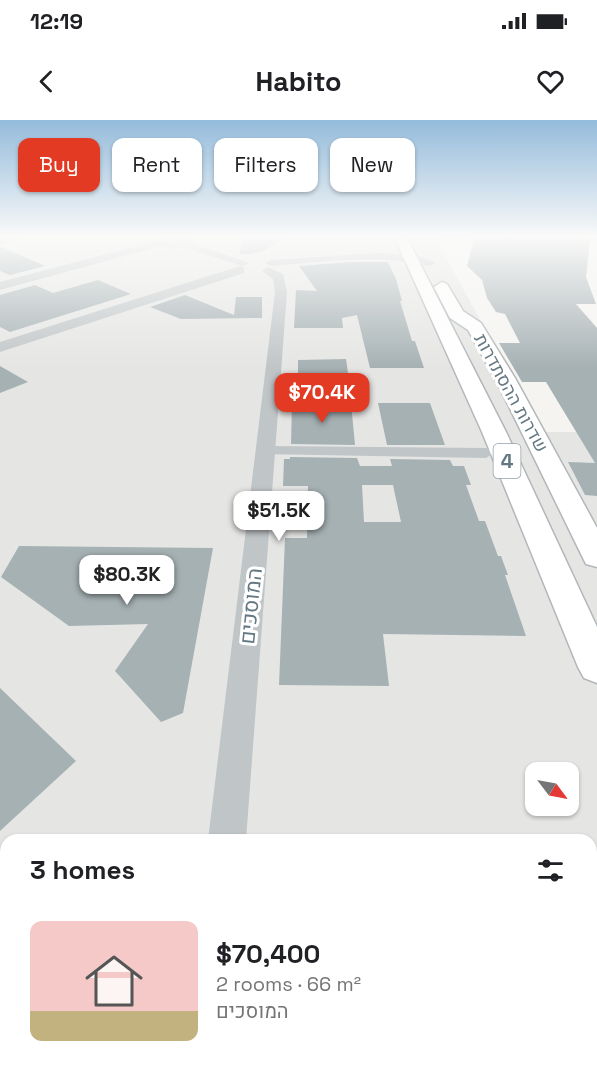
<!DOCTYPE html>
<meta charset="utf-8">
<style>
body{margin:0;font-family:"Space Grotesk",Heebo,sans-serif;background:#f6f6f6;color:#202124;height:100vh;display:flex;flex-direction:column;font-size:22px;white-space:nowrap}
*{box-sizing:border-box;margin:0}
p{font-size:20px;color:#757577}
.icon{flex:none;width:33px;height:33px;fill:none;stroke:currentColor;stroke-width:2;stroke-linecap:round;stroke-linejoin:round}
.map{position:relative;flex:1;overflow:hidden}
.panel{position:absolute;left:0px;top:714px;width:597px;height:234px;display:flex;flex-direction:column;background:#fff;border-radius:18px 18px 0 0;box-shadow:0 2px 4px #0004}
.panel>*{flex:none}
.banner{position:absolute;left:18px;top:18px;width:561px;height:54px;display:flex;gap:12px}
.needle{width:39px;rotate:122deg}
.tools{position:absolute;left:525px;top:642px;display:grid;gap:12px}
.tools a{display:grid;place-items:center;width:54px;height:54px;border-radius:12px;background:#fff;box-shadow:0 2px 4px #0004;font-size:30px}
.price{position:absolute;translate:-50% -51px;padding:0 14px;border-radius:12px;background:#fff;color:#222;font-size:20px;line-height:39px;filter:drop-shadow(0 2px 3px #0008)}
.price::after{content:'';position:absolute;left:50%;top:36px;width:18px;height:14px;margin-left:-9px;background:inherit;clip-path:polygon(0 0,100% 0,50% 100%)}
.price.on{background:#e33a23;color:#fff}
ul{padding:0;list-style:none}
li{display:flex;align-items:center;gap:18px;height:150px;padding:0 30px}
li+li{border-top:2px solid #e0e0e0}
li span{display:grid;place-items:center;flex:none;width:168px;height:120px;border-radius:12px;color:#555}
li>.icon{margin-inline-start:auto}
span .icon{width:72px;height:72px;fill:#fffc;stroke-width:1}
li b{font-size:26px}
h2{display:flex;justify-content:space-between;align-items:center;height:72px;padding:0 30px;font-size:26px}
.tag{padding:0 21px;border-radius:12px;background:#fff;box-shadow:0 2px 4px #0004;font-size:21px;line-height:54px}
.tag.on{background:#e33a23;color:#fff}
.status{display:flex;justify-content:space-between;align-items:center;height:42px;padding:0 30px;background:#fff;direction:ltr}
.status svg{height:16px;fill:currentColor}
header{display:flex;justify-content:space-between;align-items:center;height:78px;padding:0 30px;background:#fff;font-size:27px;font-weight:600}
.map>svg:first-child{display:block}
.built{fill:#e5e6e4;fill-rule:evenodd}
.building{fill:#a6b1b4;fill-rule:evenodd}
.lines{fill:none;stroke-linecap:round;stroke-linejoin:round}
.trunk-casing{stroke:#b3b7b9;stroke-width:3}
.minor{fill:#c0c5c7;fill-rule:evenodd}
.tertiary{fill:#c0c5c7;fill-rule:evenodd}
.trunk{fill:#fff;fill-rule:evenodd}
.labels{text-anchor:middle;stroke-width:6;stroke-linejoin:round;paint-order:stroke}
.far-street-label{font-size:18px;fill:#637882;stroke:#fff}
.shield{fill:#fff;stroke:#92a0a8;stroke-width:1.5}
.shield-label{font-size:20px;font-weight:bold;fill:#637882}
.street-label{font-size:21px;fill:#637882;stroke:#fff}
</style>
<div class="status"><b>12:19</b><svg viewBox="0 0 49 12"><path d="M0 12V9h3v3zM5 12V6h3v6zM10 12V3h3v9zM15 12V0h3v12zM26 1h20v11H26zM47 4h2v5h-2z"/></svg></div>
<header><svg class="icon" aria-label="back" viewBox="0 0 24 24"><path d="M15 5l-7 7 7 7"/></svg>Habito<svg class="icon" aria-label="heart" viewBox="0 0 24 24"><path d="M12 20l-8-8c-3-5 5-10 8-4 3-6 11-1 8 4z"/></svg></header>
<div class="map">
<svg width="597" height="948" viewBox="0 0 597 948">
<rect width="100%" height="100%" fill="#f5f4f1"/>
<!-- built -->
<path class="built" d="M0 116H434L542 312H597V948H0ZM536 652H568V686H536ZM6 720H591V942H6Z"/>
<!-- building -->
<path class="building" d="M242 116H286L264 131 251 134H240Z
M475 116H532L547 120 557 116 590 120 586 157 596 184H576L597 208V376L585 375 568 342 595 343 546 262H522L499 223H520L505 194 496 192 487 178 482 160 467 146Z
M0 127H2L45 146 10 155 0 151Z
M351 142H388L396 159 402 181H400L412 221H415L424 248H370L357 195 342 198 343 208H294L296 170 317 171 299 146Z
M98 160 131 174 10 212 0 207V175L35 165 53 173Z
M185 175 234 195 236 177H262V198L181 199 150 187Z
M346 239 348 253 298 254V240Z
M0 246 28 262 0 273Z
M292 283H351L355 325 291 324Z
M378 283H430L445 325H387Z
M290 337 357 338 360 346H392L390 339 450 340 453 346H464L471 365H466L479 401H485L498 436H501L508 455H505L526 516 383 514 389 566 279 565 285 418H307L308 366H283L284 339H290ZM362 365H393L401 402H364Z
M19 426 213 428 183 593 161 602 115 551 148 504 69 506 1 457Z
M0 568 76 641 0 711Z"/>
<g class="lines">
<!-- trunk casing -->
<g class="trunk-casing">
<path id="trunk" d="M394 116H406L506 312 597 507V563L584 558 578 547 482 312Z
M442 162 447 164 463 191 481 203 515 258 597 408V447L586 444 582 436 495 258 468 210 450 198 434 167Z"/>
</g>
<!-- minor -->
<path class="minor" d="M267 326 486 328 494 333 486 338 261 334 259 331Z
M591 776H597V808H591Z"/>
<!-- tertiary -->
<path class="tertiary" d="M13 116H30L0 125V119Z
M162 116H188L194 121 192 123 249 143 243 146 182 127 174 129 161 126 0 170V162L151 122ZM170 120H181L173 123 167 121Z
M377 133 417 135 436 143 430 146C378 133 324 142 271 146L265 143 271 140Z
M240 146 244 147V153L0 232V222Z
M268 147 283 154 287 172 246 720H208L275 172 273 159 262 151Z
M176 942H224L225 948H175Z"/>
<!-- trunk -->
<use href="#trunk" class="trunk"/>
</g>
<!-- sky -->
<linearGradient id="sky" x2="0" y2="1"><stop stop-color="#94bbdb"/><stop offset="0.47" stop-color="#fafaf9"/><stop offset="1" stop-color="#fafaf9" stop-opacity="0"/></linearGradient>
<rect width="597" height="248" fill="url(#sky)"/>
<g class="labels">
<!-- far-street labels -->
<g class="far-street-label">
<text transform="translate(511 273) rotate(61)" y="6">שדרות ההסתדרות</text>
</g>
<!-- shield labels -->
<rect class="shield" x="493.5" y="324" width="27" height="34" rx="4.5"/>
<g class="shield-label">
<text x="507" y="348">4</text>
</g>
<!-- street labels -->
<g class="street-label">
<text transform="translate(251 486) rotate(-84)" y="7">המוסכים</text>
</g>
</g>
</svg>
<div class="tools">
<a><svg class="needle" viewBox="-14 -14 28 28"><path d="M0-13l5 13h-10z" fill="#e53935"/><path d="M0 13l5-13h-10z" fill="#757577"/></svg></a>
</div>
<b class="price on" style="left:322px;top:304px">$70.4K</b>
<b class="price" style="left:279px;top:422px">$51.5K</b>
<b class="price" style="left:127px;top:486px">$80.3K</b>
<div class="banner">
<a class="tag on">Buy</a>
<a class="tag">Rent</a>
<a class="tag">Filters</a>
<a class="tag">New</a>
</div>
<section class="panel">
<h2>3 homes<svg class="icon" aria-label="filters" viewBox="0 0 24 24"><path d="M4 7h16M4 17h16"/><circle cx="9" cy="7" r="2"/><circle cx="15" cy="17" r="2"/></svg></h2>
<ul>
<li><span style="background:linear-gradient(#f6c9c9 75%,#c2b280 0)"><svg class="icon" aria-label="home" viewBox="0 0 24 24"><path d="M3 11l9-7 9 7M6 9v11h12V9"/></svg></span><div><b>$70,400</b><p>2 rooms · 66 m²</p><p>המוסכים</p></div></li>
</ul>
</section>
</div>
